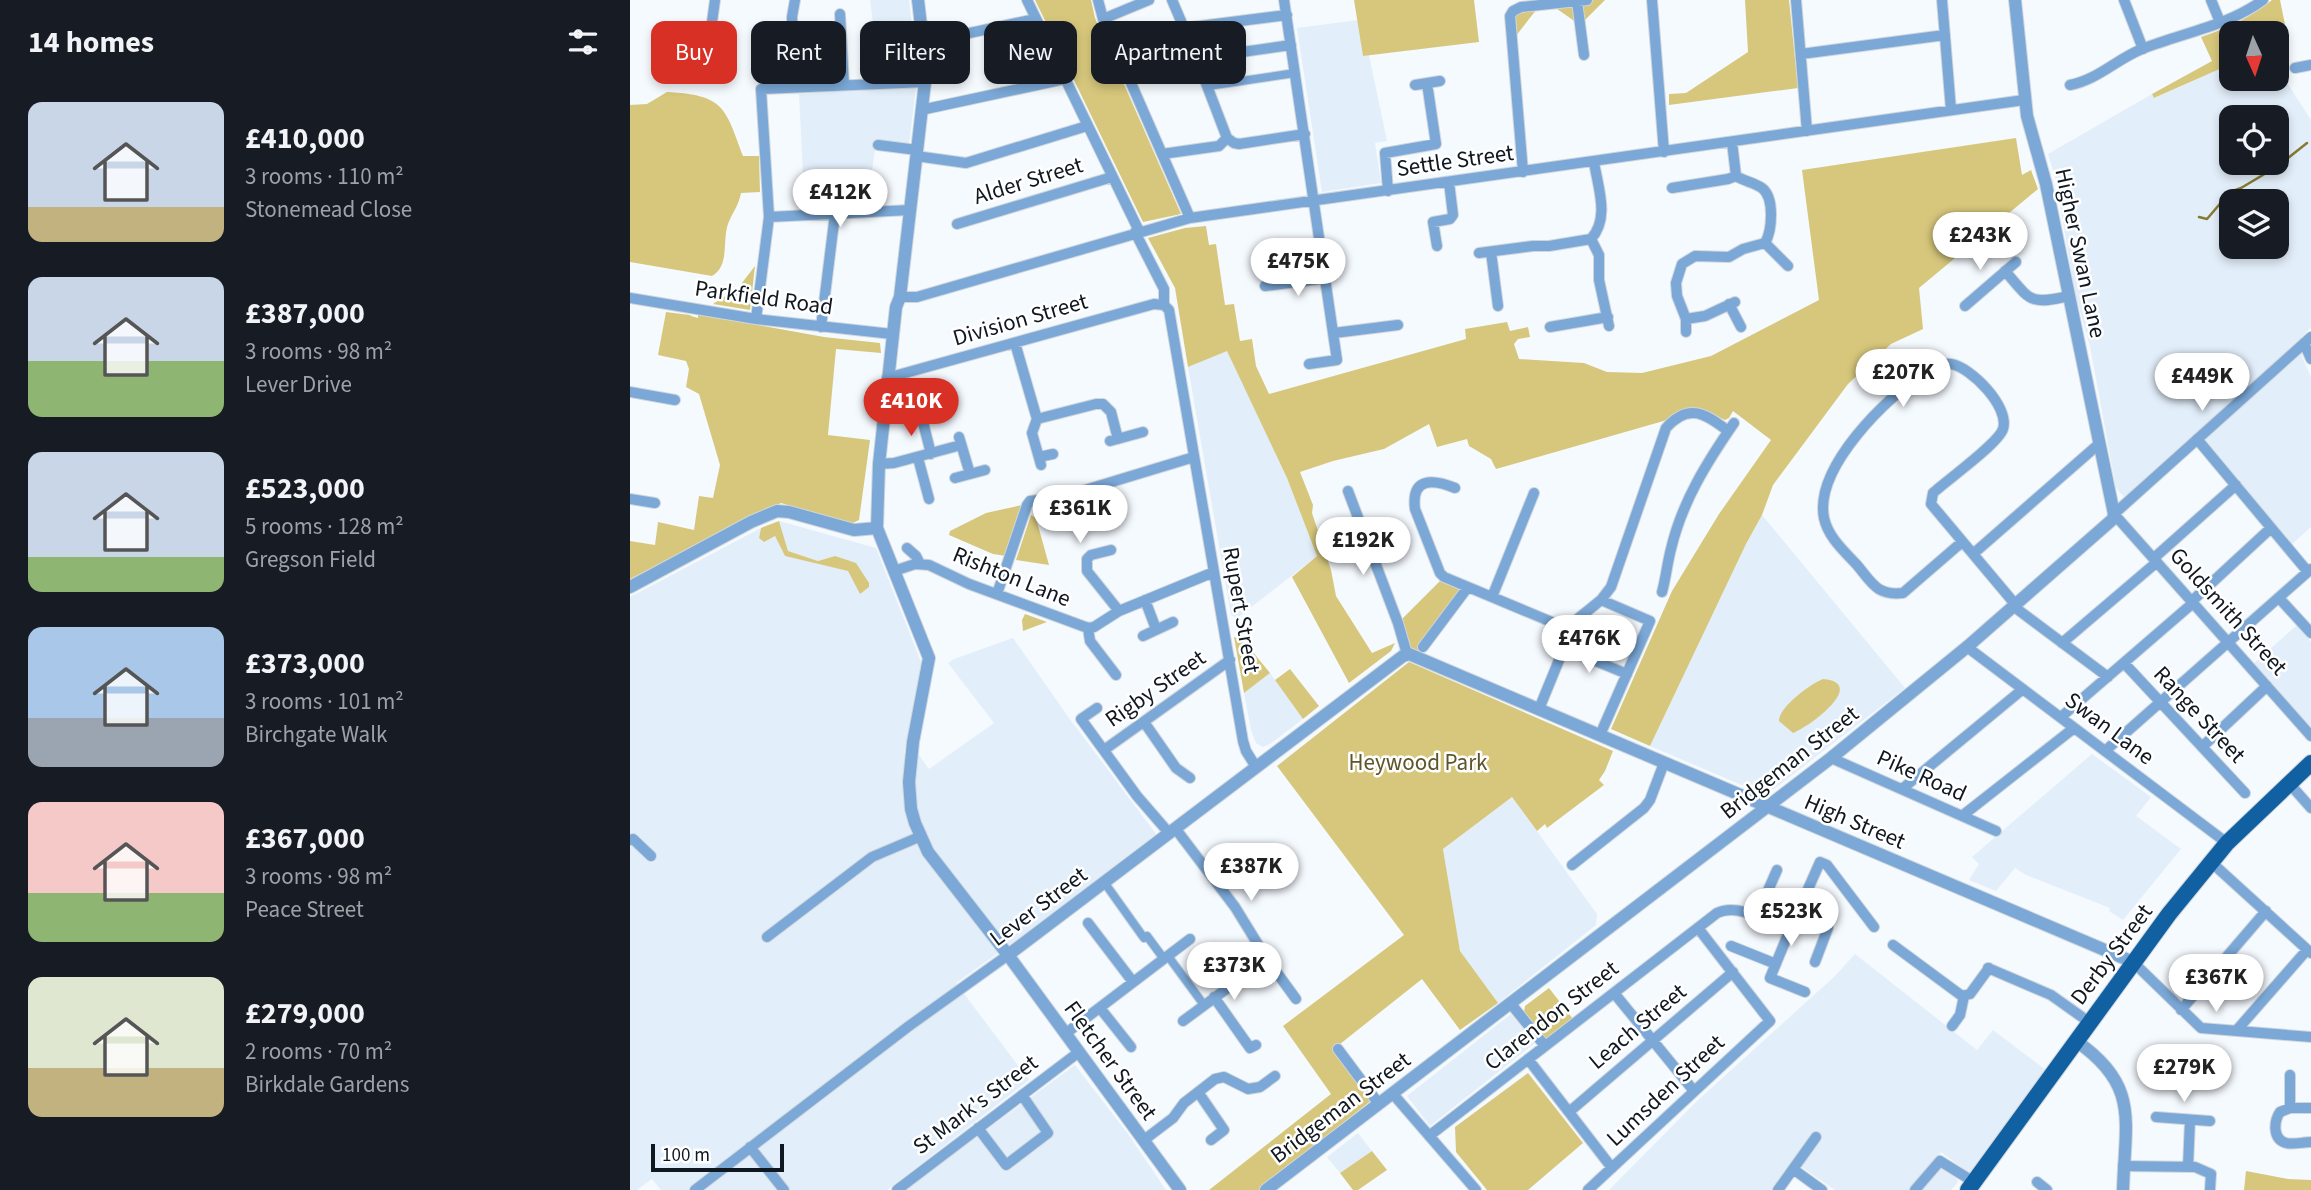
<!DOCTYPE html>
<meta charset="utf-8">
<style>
body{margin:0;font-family:"Source Sans 3",sans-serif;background:#242831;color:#f1f3f6;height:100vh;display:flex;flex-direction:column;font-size:26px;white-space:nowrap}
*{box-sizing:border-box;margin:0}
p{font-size:23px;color:#9ea1a6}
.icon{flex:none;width:38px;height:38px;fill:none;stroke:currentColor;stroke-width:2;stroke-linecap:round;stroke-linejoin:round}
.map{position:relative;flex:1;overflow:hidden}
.panel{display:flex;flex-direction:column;background:#171b24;width:630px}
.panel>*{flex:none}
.hud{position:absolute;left:21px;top:21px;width:665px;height:63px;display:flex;gap:14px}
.needle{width:46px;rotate:177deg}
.fabs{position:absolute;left:1589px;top:21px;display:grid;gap:14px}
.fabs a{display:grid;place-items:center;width:70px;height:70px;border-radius:14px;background:#171b24;box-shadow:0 4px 10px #0003;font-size:35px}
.scale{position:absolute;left:21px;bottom:18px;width:133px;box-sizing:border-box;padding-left:7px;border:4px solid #0f1720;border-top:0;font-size:19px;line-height:24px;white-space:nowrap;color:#0f1720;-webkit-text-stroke:5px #fff;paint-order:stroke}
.price{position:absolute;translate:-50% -60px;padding:0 16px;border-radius:24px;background:#fff;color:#222;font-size:23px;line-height:46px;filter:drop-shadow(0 2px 4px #0008)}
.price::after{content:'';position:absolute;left:50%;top:42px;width:21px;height:16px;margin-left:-10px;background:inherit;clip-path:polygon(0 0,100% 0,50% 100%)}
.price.current{background:#d93025;color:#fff}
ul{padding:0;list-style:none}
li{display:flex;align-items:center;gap:21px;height:175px;padding:0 28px}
li span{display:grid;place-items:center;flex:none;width:196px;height:140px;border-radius:14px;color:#555}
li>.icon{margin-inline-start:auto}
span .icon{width:84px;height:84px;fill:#fffc;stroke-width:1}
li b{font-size:30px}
h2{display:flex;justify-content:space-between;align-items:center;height:84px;padding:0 28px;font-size:30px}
.pill{padding:0 24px;border-radius:14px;background:#171b24;box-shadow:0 4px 10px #0003;font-size:24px;line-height:63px}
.pill.current{background:#d93025;color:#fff}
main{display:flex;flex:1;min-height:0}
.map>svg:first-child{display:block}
.built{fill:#e2eefa;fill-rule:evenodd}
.green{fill:#d7c77c}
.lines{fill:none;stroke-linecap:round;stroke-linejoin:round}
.stream{stroke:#877a31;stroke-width:2.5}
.pedestrian-casing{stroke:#d0d6db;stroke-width:10}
.minor-casing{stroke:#d0d6db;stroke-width:12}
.tertiary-casing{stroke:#d0d6db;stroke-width:14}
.primary-casing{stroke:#d0d6db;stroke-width:18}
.pedestrian{stroke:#7ba8d7;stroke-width:8}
.minor{stroke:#7ba8d7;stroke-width:10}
.tertiary{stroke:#7ba8d7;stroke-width:12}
.primary{stroke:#1160a2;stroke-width:16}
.labels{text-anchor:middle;stroke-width:5;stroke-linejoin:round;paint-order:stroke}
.street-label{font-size:23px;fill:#0f1720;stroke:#fff}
.park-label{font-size:23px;fill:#5e552a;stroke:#fff}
</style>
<main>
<section class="panel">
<h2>14 homes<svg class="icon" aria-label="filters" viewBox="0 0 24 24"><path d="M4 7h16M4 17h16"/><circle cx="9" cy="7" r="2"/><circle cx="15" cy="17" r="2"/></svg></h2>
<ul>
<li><span style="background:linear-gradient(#c9d6e8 75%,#c2b280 0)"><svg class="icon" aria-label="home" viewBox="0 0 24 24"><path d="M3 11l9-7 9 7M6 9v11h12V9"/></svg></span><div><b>£410,000</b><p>3 rooms · 110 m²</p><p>Stonemead Close</p></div></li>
<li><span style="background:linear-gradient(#c9d6e8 60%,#8fb573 0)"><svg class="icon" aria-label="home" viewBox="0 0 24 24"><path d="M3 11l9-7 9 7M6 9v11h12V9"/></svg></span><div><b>£387,000</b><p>3 rooms · 98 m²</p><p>Lever Drive</p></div></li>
<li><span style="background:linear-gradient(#c9d6e8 75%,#8fb573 0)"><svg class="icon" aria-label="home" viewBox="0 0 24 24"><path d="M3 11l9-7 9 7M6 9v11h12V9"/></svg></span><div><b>£523,000</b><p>5 rooms · 128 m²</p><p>Gregson Field</p></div></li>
<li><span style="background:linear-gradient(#a9c7e8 65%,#9aa5b1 0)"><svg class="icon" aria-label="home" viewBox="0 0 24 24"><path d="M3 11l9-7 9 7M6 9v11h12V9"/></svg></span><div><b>£373,000</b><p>3 rooms · 101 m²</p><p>Birchgate Walk</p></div></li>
<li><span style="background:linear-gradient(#f6c9c9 65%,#8fb573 0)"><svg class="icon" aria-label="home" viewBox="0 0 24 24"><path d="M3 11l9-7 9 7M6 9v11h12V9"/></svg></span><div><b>£367,000</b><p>3 rooms · 98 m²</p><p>Peace Street</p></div></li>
<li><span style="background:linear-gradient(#dfe7d0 65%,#c2b280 0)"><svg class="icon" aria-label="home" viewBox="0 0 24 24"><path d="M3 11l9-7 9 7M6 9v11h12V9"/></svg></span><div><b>£279,000</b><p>2 rooms · 70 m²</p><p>Birkdale Gardens</p></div></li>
</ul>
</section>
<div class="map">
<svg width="1681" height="1190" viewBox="0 0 1681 1190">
<rect width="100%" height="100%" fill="#f5faff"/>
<!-- built -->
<path class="built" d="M240 0H279L284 43 246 47Z
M728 20 733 56 739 55 757 141 745 143 751 183 692 192 667 28Z
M1601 64V79H1647V67L1681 120V327L1666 343 1681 377V527L1662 544 1565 433 1494 497 1486 488 1460 346 1446 297 1425 177 1418 154 1522 94 1525 98ZM1601 117H1647V163H1601ZM1601 201H1647V247H1601Z
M286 87 279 144 246 141 242 171 173 174 169 94Z
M597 350 657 478 687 556 607 618 601 615 558 367Z
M1132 515 1275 688 1144 789 1128 792 1020 746 1116 544Z
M149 521 246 548 293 667 274 753 289 755 299 769 364 723 318 663 324 659 383 638 439 718 526 834 389 938 326 983 399 1080 257 1190H31L22 1179 7 1190H0V597L131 528 129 538 145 536 155 556 219 571 239 587 205 556 188 561 158 551Z
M1667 625 1681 642V729L1623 664Z
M640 673 673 719 640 744 633 747 626 743 621 730 614 693Z
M1462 754 1521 797 1506 816 1551 849 1493 920 1479 911 1480 908 1396 875 1385 868 1366 891 1339 880 1349 864 1342 857Z
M882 797 967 914 966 925 868 1003 830 952 813 849Z
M1225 954 1347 1050 1363 1030 1416 1070 1340 1174 1311 1152 1280 1190H1205L1163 1161 1142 1190H979L1067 1101 1205 976Z
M881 1014 905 1043 800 1126 777 1096Z
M445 1065 498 1134 536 1190H274Z
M728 1133 742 1151 710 1173 697 1157Z
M1311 1167 1327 1179 1328 1182 1321 1190H1291Z"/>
<!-- green -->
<path class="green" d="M405 0H461L465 18 551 214 513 222Z
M724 0H844L849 42 733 56Z
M960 0H975L950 25 920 4Z
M1115 0H1159L1168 88 1039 105V94L1056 93 1118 52Z
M1642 0H1650L1658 39 1647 44V33H1601V64L1524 98 1522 94 1582 61 1571 37C1598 28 1620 18 1642 0Z
M910 5 882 41 880 16Z
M37 92C94 95 95 107 113 156H129L130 192 111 193C109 205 102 213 98 224 92 241 100 266 82 276L0 262V105L17 104Z
M1386 138 1392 175 1401 170 1408 189 1289 288 1293 329 1261 344 1218 384 1143 485 1132 515 1116 544 1020 746 981 729 1042 591 1089 514 1141 440 1103 411 1099 418 1095 420C1066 406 1067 404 1037 420L866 469 861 459 839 446 837 439 807 447 799 424 754 449 703 461 670 472 683 505 682 513 701 570 706 596 742 653 765 643 761 651 719 683 662 577 687 556 657 478 597 351 558 367 545 288 518 238 555 228 576 226 579 245 586 244 595 305 604 304 610 341 622 339 626 366 639 394 836 339 835 329 877 322 880 331 898 327 900 337 888 339 884 344 889 359 954 363 977 372 1012 373 1081 356 1189 300 1172 170Z
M125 266 120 310 83 304 108 288Z
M36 312 60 315 61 316 68 318V314L194 337 250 343 251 353 206 349 198 435 240 440 229 520 221 524 151 503 0 579V541L25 545 28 522 64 530 69 496 83 498 90 465 69 394 56 387 59 369 56 361 28 355Z
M392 505 376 556 363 554 319 535 320 531 356 513Z
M401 515 406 518 419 565 386 560Z
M149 521 158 551 188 561 205 556 226 563 239 583V587L230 594 218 571 155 556 145 536 134 542 129 538 131 528Z
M814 577 838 587 786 656 777 654 768 623Z
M395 614 417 622 393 631 392 620Z
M604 637 613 640 640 673 614 693Z
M779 662 983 751 975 771 969 780 974 785 917 828 915 824 907 831 882 797 813 849 830 951 868 1003 830 1030 792 979 705 1048 743 1099 629 1190H579L701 1094 653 1026 774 935 647 766Z
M660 669 689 706 673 719 645 680Z
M1193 679C1239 683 1178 728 1163 733L1149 721C1149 707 1180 684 1193 679Z
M919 988 943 1019 915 1040 894 1012 895 1006Z
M898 1073 953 1143 898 1190H857L826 1152 825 1127Z
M742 1151 757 1170 728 1190H723L710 1173Z
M1616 1171 1658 1179 1681 1180V1190H1614Z"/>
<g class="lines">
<!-- stream -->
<path class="stream" d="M1569 217 1577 219 1600 192 1611 188 1648 166 1677 143"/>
<!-- pedestrian casing -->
<g class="pedestrian-casing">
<path id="pedestrian" d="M578 86 665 73
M474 882 514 938 517 936 534 959
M538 956 574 1005"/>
</g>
<!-- minor casing -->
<g class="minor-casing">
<path id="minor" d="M397 0 509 231
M468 0 473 19 560 218
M542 0 565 54 570 58 569 65 597 138
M654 0 707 360 679 364
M1022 0 1034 152
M1166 0 1177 131
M1312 0 1321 110
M1494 0 1513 49
M1581 0 1590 22
M947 1 954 55
M210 14 214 85
M473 19 519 0
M554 28 657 15
M163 42 162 17 165 0
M293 43 405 19
M79 44 85 0
M69 45H87
M1171 54 1315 35
M570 58 661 45
M1665 68 1681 65
M785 85 810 81
M1440 85C1467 80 1487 59 1512 49 1552 33 1598 26 1633 0
M291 110 435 79
M597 138 604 143 609 144 675 134
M248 145 287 150
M532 154 589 146 597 138
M286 156 336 163 457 126
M893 172 880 16 883 11 891 7 957 0
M1042 188 1098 179 1106 176
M758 191 755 153 806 144 797 83
M139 217 280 210
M327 224 482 177
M505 232 534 289V305
M961 239 969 255V280L979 326
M1135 243 1158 266
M807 246 803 222 820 219 823 215 819 182
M861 252 868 306
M849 253 903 246H919L961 239C980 218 968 188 964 162
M1375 271C1401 301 1399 305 1439 296
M635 286 696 278
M270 297H287L560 218 1394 100
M0 298 126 319 262 334
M1099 304 1111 327
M534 305 539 310 613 741 616 751 626 767
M1335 306 1386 262
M126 319 139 217 131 89 295 82
M1056 319 1075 316 1105 302
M191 327 205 214
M920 327 978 317
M1056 332V319L1047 296 1046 283 1052 264 1065 256 1099 257 1113 249 1135 243C1142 231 1145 198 1132 188 1125 183 1114 181 1106 176L1102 142
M704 333 768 325
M1681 337 1484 514 1681 736
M385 343 407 419 466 404H473L481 412 488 439
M1674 343 1681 359
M257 378 524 304 534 305
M0 392 45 400
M291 414 301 454
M407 419 402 433 411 465
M329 437 340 474
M1567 439 1678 572
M480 441 513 432
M409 457 423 454
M288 458 299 499
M249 464 264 463 331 445
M325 478 355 470
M825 488C803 479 781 477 785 509L810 573 814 577 941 630
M718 491 768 623 777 654
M0 499 25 503
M1332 542 1273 593C1247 596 1242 583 1227 565 1214 551 1198 537 1194 518 1184 468 1257 396 1296 372 1304 368 1311 363 1321 364 1341 367 1380 407 1373 429 1368 444 1317 480 1303 493L1301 504 1385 604
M277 548 286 556 290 564
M481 550 461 555 457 559V571L489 611
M1343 554 1470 443
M1524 558 1606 485
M264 571 285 564 299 565 339 584 458 628 464 627 489 611 584 572
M1032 592C1036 578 1037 564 1041 549 1052 502 1077 462 1104 423
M367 594 397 505 400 501 432 497 564 457
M862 597 904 493
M1649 598 1681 633
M515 600 526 629
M1562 601 1641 528
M1383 606 1478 677
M458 628 460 641 486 675
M513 636 543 622
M1432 643 1527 562
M793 647 838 587
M1337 647 1597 843
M934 648 997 674
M1494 663 1615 793
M467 708 451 719 507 796 539 833
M909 709 945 621 971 600 981 587 1036 428C1059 402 1076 414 1098 431
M1431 717 1563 603
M514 722 546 768 560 778
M970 735 1020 621 971 600
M1572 747 1637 686
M474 750 600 660
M1475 751 1681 569
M1201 758 1366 831
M1659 783 1681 808
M1272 789 1393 689
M1332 816 1444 728
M545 828 605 907 637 959 666 999
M0 840 3 839 21 856
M1581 862 1681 953
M942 865 1014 808 1020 800 1034 763
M1169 908 1197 921 1198 928 1185 962
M1126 918 1147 870
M458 923 503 982
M1159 932 1140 978 1175 992
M137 937 242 857 289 837
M1263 945 1332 996 1340 994 1359 968
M1101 946 1146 964
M1503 962 1571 1028 1681 1037
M1358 968 1421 995 1459 1022
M984 993 1064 1091
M584 997 620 1048 626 1045
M881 1004 915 1046
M470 1008 501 1047
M1551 1010 1636 911
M553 1021 637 959
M1322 1026 1330 1015 1334 996
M1606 1031 1677 950
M435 1034 560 939
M708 1049 749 1104
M898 1059 982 1168
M568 1092 594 1130 581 1140
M763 1094 846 1190
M1660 1108V1075
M1681 1108H1660L1650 1112C1644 1121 1642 1139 1656 1143 1663 1145 1673 1142 1681 1142
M939 1112 1103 972
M1526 1117 1580 1121
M348 1128 376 1165 418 1133 392 1095
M799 1136 1087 913C1109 902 1138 923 1159 932L1190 862 1197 865 1244 927
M514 1140 543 1118 554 1103 585 1079 594 1077 618 1089 630 1087 645 1076
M120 1147 154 1190
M1493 1166 1565 1167 1581 1174 1580 1190
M1558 1167 1560 1120
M1163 1169 1192 1190
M1407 1182 1417 1190
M65 1190 279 1026 378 955
M267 1190 449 1052
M958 1190 1140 1021 1068 928
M1148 1190 1186 1137
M1285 1190 1310 1161 1344 1182"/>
</g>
<!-- tertiary casing -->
<g class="tertiary-casing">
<path id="tertiary" d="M288 0 293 43 295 82 270 297 266 307 249 464 247 528 299 658 283 742 279 782 281 809 285 823 298 852 378 955 550 1190
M0 587 121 522 147 511 159 512 224 530 247 528
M378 955 773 656 779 654 1503 962
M1446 1041C1510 1085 1495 1121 1493 1190
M636 1190 1201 758 1337 647 1483 519 1484 514 1416 184 1397 116 1385 0"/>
</g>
<!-- primary casing -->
<g class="primary-casing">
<path id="primary" d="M1338 1190 1539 914 1597 843 1681 763"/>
</g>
<!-- pedestrian -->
<use href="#pedestrian" class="pedestrian"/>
<!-- minor -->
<use href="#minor" class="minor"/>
<!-- tertiary -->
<use href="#tertiary" class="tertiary"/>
<!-- primary -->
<use href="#primary" class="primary"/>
</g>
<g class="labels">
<!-- street labels -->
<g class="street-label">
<text transform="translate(825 160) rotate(-8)" y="8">Settle Street</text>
<text transform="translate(398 180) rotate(-17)" y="8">Alder Street</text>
<text transform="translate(1451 253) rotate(78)" y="8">Higher Swan Lane</text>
<text transform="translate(134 297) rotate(8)" y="8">Parkfield Road</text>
<text transform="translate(390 319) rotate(-16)" y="8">Division Street</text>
<text transform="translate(382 576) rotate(22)" y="8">Rishton Lane</text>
<text transform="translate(612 610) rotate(80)" y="8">Rupert Street</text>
<text transform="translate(1599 611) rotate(48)" y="8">Goldsmith Street</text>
<text transform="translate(525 688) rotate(-35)" y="8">Rigby Street</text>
<text transform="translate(1570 714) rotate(47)" y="8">Range Street</text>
<text transform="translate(1480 728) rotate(37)" y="8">Swan Lane</text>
<text transform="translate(1159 762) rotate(-38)" y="8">Bridgeman Street</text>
<text transform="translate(1292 775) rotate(24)" y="8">Pike Road</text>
<text transform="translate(1225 821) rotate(23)" y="8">High Street</text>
<text transform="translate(408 906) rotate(-37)" y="8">Lever Street</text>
<text transform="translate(1481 954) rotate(-53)" y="8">Derby Street</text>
<text transform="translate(921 1015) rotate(-38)" y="8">Clarendon Street</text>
<text transform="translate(1007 1026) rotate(-40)" y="8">Leach Street</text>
<text transform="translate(481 1060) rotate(54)" y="8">Fletcher Street</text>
<text transform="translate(1035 1090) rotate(-43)" y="8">Lumsden Street</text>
<text transform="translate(345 1104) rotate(-37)" y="8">St Mark's Street</text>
<text transform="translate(710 1107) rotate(-37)" y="8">Bridgeman Street</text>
</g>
<!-- park labels -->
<g class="park-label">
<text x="788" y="770">Heywood Park</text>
</g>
</g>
</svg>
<div class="fabs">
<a><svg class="needle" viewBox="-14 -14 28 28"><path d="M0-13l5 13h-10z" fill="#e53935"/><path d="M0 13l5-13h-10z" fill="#9ea1a6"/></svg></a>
<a><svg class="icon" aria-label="locate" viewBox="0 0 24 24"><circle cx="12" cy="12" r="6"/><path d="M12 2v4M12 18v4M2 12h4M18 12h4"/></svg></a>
<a><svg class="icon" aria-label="layers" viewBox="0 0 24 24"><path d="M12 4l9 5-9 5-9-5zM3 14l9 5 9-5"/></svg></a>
</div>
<div class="scale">100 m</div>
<b class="price" style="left:210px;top:229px">£412K</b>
<b class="price" style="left:1350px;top:272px">£243K</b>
<b class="price" style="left:668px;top:298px">£475K</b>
<b class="price" style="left:1273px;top:409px">£207K</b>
<b class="price" style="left:1572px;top:413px">£449K</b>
<b class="price current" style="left:281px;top:438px">£410K</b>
<b class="price" style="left:450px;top:545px">£361K</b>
<b class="price" style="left:733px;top:577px">£192K</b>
<b class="price" style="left:959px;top:675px">£476K</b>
<b class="price" style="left:621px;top:903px">£387K</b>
<b class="price" style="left:1161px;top:948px">£523K</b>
<b class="price" style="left:604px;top:1002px">£373K</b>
<b class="price" style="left:1586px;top:1014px">£367K</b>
<b class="price" style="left:1554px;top:1104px">£279K</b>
<div class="hud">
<a class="pill current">Buy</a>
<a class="pill">Rent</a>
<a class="pill">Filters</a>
<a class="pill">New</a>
<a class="pill">Apartment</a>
</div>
</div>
</main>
